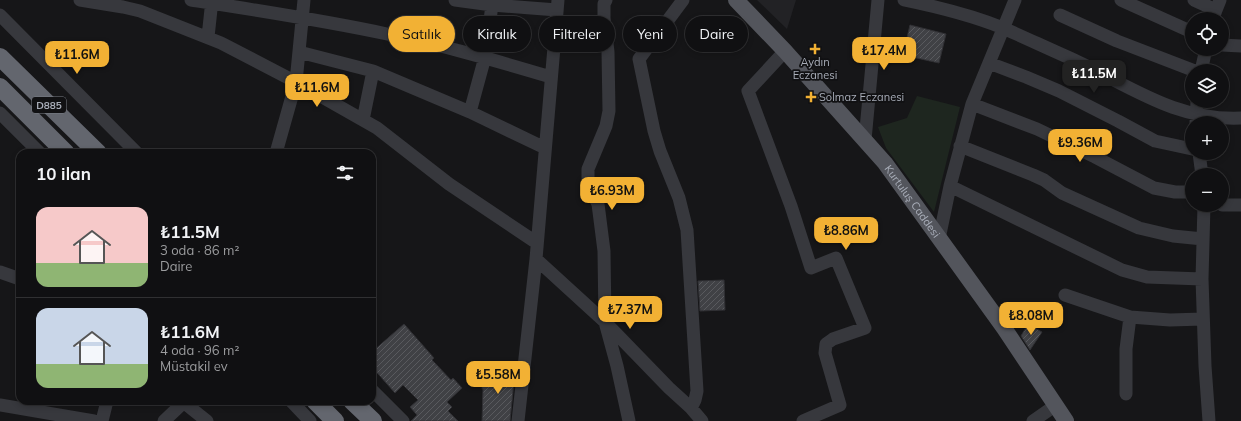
<!DOCTYPE html>
<html lang="tr">
<meta charset="utf-8">
<style>
body{margin:0;font-family:Mulish,sans-serif;background:#19191b;color:#f1f3f6;height:100vh;display:flex;flex-direction:column;font-size:15px;white-space:nowrap}
*{box-sizing:border-box;margin:0}
p{font-size:13px;color:#9c9d9f}
.icon{flex:none;width:22px;height:22px;fill:none;stroke:currentColor;stroke-width:2;stroke-linecap:round;stroke-linejoin:round}
.map{position:relative;flex:1;overflow:hidden}
.details{position:absolute;left:16px;top:149px;width:360px;height:256px;display:flex;flex-direction:column;background:#101012;border-radius:12px;box-shadow:0 2px 6px #0003,0 0 0 1px #303032}
.details>*{flex:none}
.banner{position:absolute;left:388px;top:16px;width:380px;height:36px;display:flex;gap:8px}
.controls{position:absolute;left:1185px;top:12px;display:grid;gap:8px}
.controls a{display:grid;place-items:center;width:44px;height:44px;border-radius:50%;background:#101012;box-shadow:0 2px 6px #0003,0 0 0 1px #303032;font-size:20px}
.price{position:absolute;translate:-50% -34px;padding:0 9px;border-radius:8px;background:#f2b134;color:#111;font-size:13px;line-height:26px;filter:drop-shadow(0 1px 2px #0008)}
.price::after{content:'';position:absolute;left:50%;top:24px;width:12px;height:9px;margin-left:-6px;background:inherit;clip-path:polygon(0 0,100% 0,50% 100%)}
.price.selected{background:#222;color:#fff}
ul{padding:0;list-style:none}
li{display:flex;align-items:center;gap:12px;height:100px;padding:0 20px}
li+li{border-top:1px solid #303032}
li span{display:grid;place-items:center;flex:none;width:112px;height:80px;border-radius:12px;color:#555}
li>.icon{margin-inline-start:auto}
span .icon{width:48px;height:48px;fill:#fffc;stroke-width:1}
li b{font-size:17px}
h2{display:flex;justify-content:space-between;align-items:center;height:48px;padding:0 20px;font-size:17px}
.chip{padding:0 14px;border-radius:18px;background:#101012;box-shadow:0 2px 6px #0003,0 0 0 1px #303032;font-size:14px;line-height:36px}
.chip.selected{background:#f2b134;color:#111}
.map>svg:first-child{display:block}
.built{fill:#222225}
.green{fill:#1e261f}
.building{fill:url(#building-hatch);stroke:#303034}
.lines{fill:none;stroke-linecap:round;stroke-linejoin:round}
.minor{stroke:#37383d;stroke-width:13}
.major{stroke:#53555c;stroke-width:16}
.highway{stroke:#63666e;stroke-width:18}
.poi-dot{fill:#f2b134;stroke:#111113;stroke-width:1.5}
.labels{text-anchor:middle;stroke-width:3.5;stroke-linejoin:round;paint-order:stroke}
.shield{fill:#111113;stroke:#7b7e86;stroke-width:1}
.shield-label{font-size:10px;font-weight:bold;fill:#a8adb8}
.poi-label{font-size:11px;fill:#a8adb8;stroke:#111113}
.street-label{font-size:11px;fill:#a8adb8;stroke:#111113}
</style>
<div class="map">
<svg width="1241" height="421" viewBox="0 0 1241 421">
<defs>
<pattern id="building-hatch" width="6" height="6" patternUnits="userSpaceOnUse"><rect width="6" height="6" fill="#404145"/><path d="M-1 1l2-2M0 6l6-6M5 7l2-2" fill="none" stroke="#595a5e"/></pattern>
</defs>
<rect width="100%" height="100%" fill="#161618"/>
<!-- built -->
<path class="built" d="M757 0H796L787 29Z"/>
<!-- green -->
<path class="green" d="M917 96 960 107 934 212 886 148 878 127 907 118Z"/>
<!-- building -->
<path class="building" d="M910 25 946 34 939 63 903 55Z
M724 280 725 310 700 311 698 281Z
M404 324 434 358 432 360 451 380 453 378 462 388 447 402 452 407 448 411 458 421H411L417 415 410 407 418 400 403 385 395 393 372 367V352Z
M1028 324 1042 332 1030 350 1021 336Z
M484 369 515 371 510 421H482L483 389H482Z"/>
<g class="lines">
<!-- minor -->
<path class="minor" d="M80 0 123 7 140 11 221 43 296 82 377 128 449 184 537 243
M191 0C256 10 322 20 387 34 443 45 497 61 551 77
M455 0 492 5 557 10
M606 0 604 4V18L608 52 609 111 606 126 588 169V177L589 187 598 204 604 251 605 322 617 366 629 421
M683 0 639 59 654 131 660 151 679 198 687 230 697 391 695 400 691 408
M904 0C938 7 971 15 1003 28 1026 38 1049 49 1072 59 1129 85 1175 121 1241 118
M1121 0 1192 32
M1194 0 1216 10
M0 15 137 153
M1060 15 1117 41 1195 71
M1213 19 1216 10 1220 0
M208 37 212 0
M1222 45 1241 46
M785 51 748 91 791 206 811 268 836 258 865 328 833 339 826 344 825 353 840 405 803 421
M299 52 373 71 470 112 545 148
M989 63 1026 77 1059 91 1118 121 1155 141 1192 149
M1201 71 1206 49
M972 104 1037 129 1095 157 1154 188 1175 192H1192
M470 112 485 57 492 5
M0 113 40 153
M363 120 373 71
M1196 123 1197 101
M865 140 878 0
M960 146 1033 175 1044 180 1062 193 1139 228 1173 236 1203 239
M276 153 296 82 304 0
M1199 153 1202 175
M950 186 1122 270 1147 277 1202 279
M1204 205 1202 279 1205 366 1209 421
M1222 205H1241
M939 239 950 186 972 104 1015 0
M536 259 605 322 669 388 691 408 702 421
M0 272 20 279
M1065 295 1130 317 1170 320 1203 319
M372 390 403 421
M1126 394V349L1130 317
M182 401 207 421
M291 401 310 421
M0 405 94 421
M102 421 107 401
M164 421 185 401
M518 421 536 259 558 0
M1033 421 1056 405"/>
<!-- major -->
<path class="major" id="s1" d="M736 0 785 51 885 163 1004 328 1066 421"/>
<!-- highway -->
<path class="highway" d="M0 57 98 153
M0 87 66 153
M315 401 335 421
M352 401 373 421"/>
</g>
<!-- markers -->
<g class="poi-dot">
<path d="M813 43h4v4h4v4h-4v4h-4v-4h-4v-4h4z"/>
<path d="M809 91h4v4h4v4h-4v4h-4v-4h-4v-4h4z"/>
</g>
<g class="labels">
<!-- shield labels -->
<rect class="shield" x="32" y="97" width="34" height="16" rx="3"/>
<g class="shield-label">
<text x="49" y="109">D885</text>
</g>
<!-- poi labels -->
<g class="poi-label">
<text x="815" y="66">Aydın<tspan x="815" dy="13">Eczanesi</tspan></text>
<text x="819" y="101" text-anchor="start">Solmaz Eczanesi</text>
</g>
<!-- street labels -->
<g class="street-label">
<text dy="4" stroke="none"><textPath href="#s1" startOffset="268">Kurtuluş Caddesi</textPath></text>
</g>
</g>
</svg>
<div class="controls">
<a><svg class="icon" aria-label="locate" viewBox="0 0 24 24"><circle cx="12" cy="12" r="6"/><path d="M12 2v4M12 18v4M2 12h4M18 12h4"/></svg></a>
<a><svg class="icon" aria-label="layers" viewBox="0 0 24 24"><path d="M12 4l9 5-9 5-9-5zM3 14l9 5 9-5"/></svg></a>
<a>+</a>
<a>−</a>
</div>
<b class="price" style="left:884px;top:71px">₺17.4M</b>
<b class="price" style="left:77px;top:75px">₺11.6M</b>
<b class="price selected" style="left:1094px;top:94px">₺11.5M</b>
<b class="price" style="left:317px;top:108px">₺11.6M</b>
<b class="price" style="left:1080px;top:163px">₺9.36M</b>
<b class="price" style="left:612px;top:211px">₺6.93M</b>
<b class="price" style="left:846px;top:251px">₺8.86M</b>
<b class="price" style="left:630px;top:330px">₺7.37M</b>
<b class="price" style="left:1031px;top:336px">₺8.08M</b>
<b class="price" style="left:498px;top:395px">₺5.58M</b>
<div class="banner">
<a class="chip selected">Satılık</a>
<a class="chip">Kiralık</a>
<a class="chip">Filtreler</a>
<a class="chip">Yeni</a>
<a class="chip">Daire</a>
</div>
<section class="details">
<h2>10 ilan<svg class="icon" aria-label="filters" viewBox="0 0 24 24"><path d="M4 7h16M4 17h16"/><circle cx="9" cy="7" r="2"/><circle cx="15" cy="17" r="2"/></svg></h2>
<ul>
<li><span style="background:linear-gradient(#f6c9c9 70%,#8fb573 0)"><svg class="icon" aria-label="home" viewBox="0 0 24 24"><path d="M3 11l9-7 9 7M6 9v11h12V9"/></svg></span><div><b>₺11.5M</b><p>3 oda · 86 m²</p><p>Daire</p></div></li>
<li><span style="background:linear-gradient(#c9d6e8 70%,#8fb573 0)"><svg class="icon" aria-label="home" viewBox="0 0 24 24"><path d="M3 11l9-7 9 7M6 9v11h12V9"/></svg></span><div><b>₺11.6M</b><p>4 oda · 96 m²</p><p>Müstakil ev</p></div></li>
</ul>
</section>
</div>
